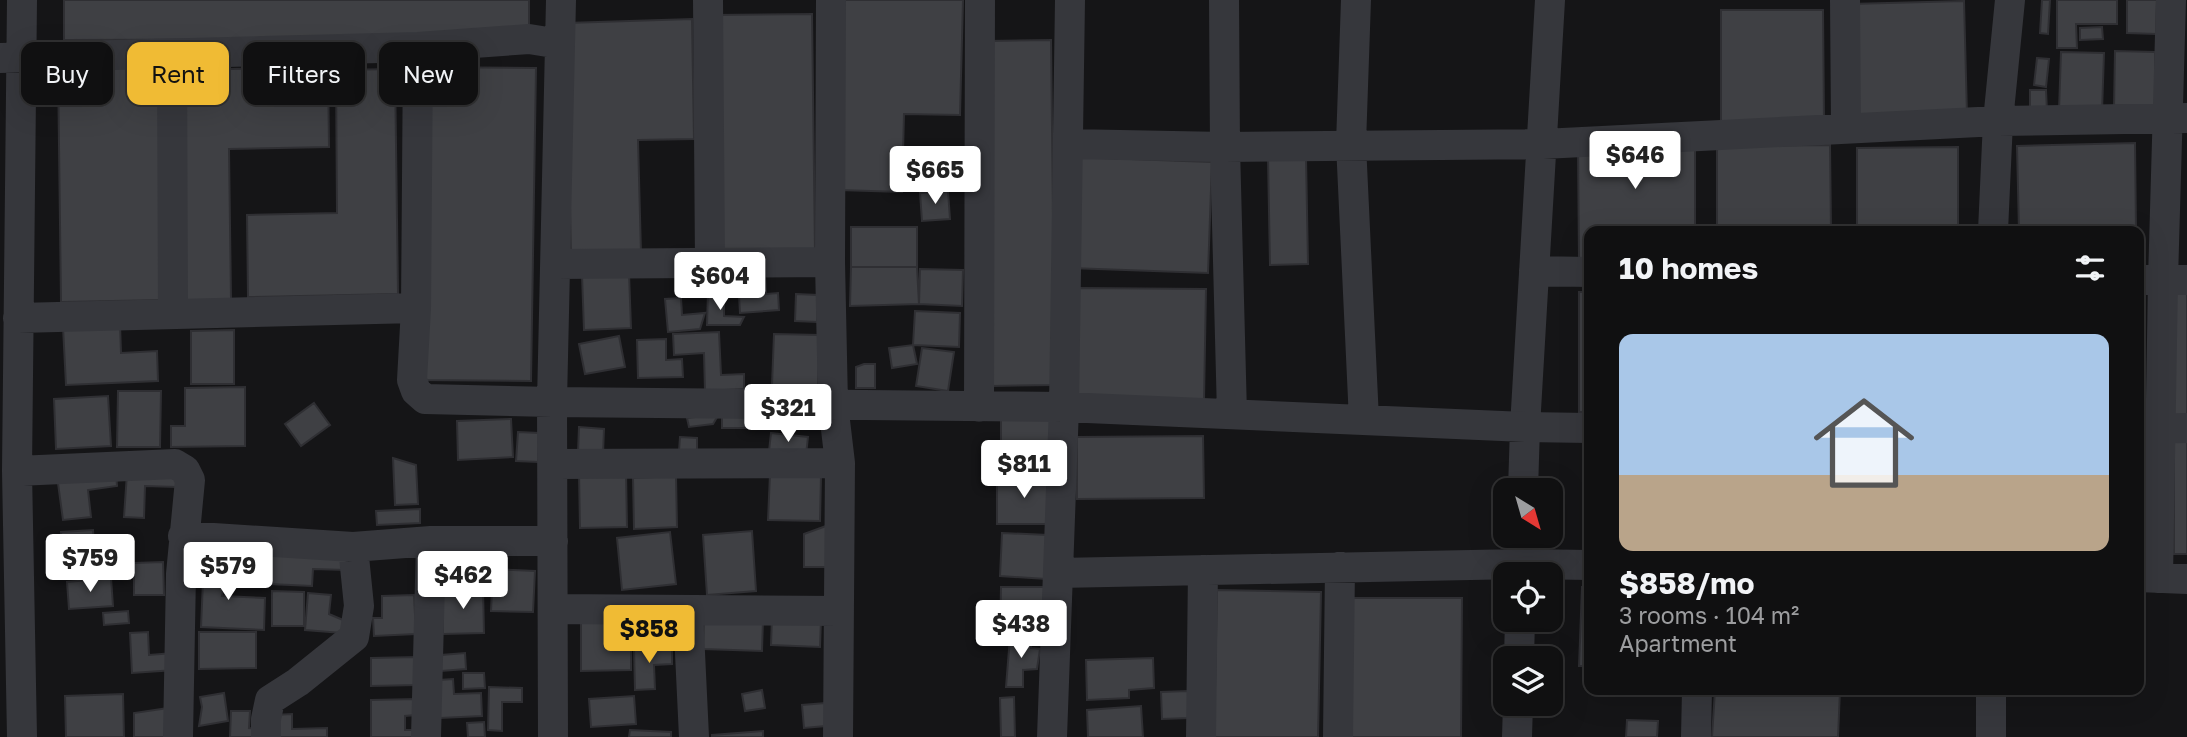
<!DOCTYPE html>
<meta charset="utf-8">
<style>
body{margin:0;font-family:"Golos Text",sans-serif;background:#19191a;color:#f1f3f6;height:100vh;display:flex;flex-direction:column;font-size:26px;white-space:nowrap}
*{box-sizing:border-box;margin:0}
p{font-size:23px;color:#9c9d9f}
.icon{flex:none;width:38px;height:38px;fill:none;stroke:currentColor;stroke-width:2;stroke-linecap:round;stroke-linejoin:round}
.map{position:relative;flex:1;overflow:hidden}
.sheet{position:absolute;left:1584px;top:226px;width:560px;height:469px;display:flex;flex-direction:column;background:#101011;border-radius:14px;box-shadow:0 7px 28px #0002,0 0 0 2px #303031}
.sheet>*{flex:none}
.hud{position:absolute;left:21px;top:42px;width:665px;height:63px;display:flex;gap:14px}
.needle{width:46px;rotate:143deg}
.fabs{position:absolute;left:1493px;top:478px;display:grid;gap:14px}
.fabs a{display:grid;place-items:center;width:70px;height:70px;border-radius:14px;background:#101011;box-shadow:0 7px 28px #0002,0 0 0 2px #303031;font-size:35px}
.price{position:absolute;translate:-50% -60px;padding:0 16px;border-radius:7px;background:#fff;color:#222;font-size:23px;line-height:46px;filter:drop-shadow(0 2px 4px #0008)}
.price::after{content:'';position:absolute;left:50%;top:42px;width:21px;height:16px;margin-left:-10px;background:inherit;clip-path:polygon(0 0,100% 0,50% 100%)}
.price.active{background:#f0bb34;color:#111}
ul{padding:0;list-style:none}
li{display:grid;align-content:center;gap:14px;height:371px;padding:0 35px}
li+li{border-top:2px solid #303031}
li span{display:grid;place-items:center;height:217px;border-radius:14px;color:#555}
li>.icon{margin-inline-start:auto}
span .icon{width:126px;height:126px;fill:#fffc;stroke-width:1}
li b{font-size:30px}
h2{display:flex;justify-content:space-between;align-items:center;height:84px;padding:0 35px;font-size:30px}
.chip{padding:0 24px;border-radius:14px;background:#101011;box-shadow:0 7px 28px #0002,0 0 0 2px #303031;font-size:24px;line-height:63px}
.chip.active{background:#f0bb34;color:#111}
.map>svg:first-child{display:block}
.building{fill:#3f4044;stroke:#2f2f33;stroke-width:2}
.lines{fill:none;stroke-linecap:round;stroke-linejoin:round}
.street{stroke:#36373c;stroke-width:30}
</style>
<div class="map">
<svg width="2187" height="737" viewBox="0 0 2187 737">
<rect width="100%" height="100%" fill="#151517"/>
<!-- building -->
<path class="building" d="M64 0H529V39L64 40Z
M844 0H963L960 115 904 114 902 192 839 190Z
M2042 0H2050L2048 34 2040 33Z
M2057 0H2117V24H2076L2077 48H2057Z
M2127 0H2157L2156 34 2127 33Z
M1964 1 1967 115 1852 119 1850 4Z
M1721 10H1823L1824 122 1721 123Z
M812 14 815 250 716 251 714 15Z
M692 19 694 139 638 140 641 253 571 255 566 23Z
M2102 27 2103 39 2080 40V28Z
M1051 40 1055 385 992 386 988 41Z
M2115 51 2155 52V110L2114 109Z
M2061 52 2104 53 2102 112 2059 111Z
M2037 58 2049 59 2046 87 2034 85Z
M162 64 165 300 61 302 58 66Z
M328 67 329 147 229 149 231 300 183 301 179 70Z
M421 67 536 68 531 381 417 380Z
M395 69 398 294 248 297 247 215 337 213 336 70Z
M2030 90H2046L2047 111 2030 112Z
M2135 143 2136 231H2019L2017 146Z
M1830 145 1831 231H1717V146Z
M1695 147V231H1589V259H1579L1578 148Z
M1958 147V231H1857V148Z
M1075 157 1212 162 1208 273 1070 268Z
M1306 157 1308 264 1270 265 1268 158Z
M948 191 950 219 922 221 920 193Z
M851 227H917V267H851Z
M851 267H917L919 304 850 306Z
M920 269 963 270 962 306 919 304Z
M629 273 631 328 584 330 582 275Z
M765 276 766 294 778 293 779 310 740 313 738 278Z
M1079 288 1206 289 1204 401 1077 400Z
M2187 291V415L2171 416 2168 292Z
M708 292 724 293V316L744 317 740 325H707Z
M1579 292H1589V412H1579Z
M796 294 818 295 817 322 795 321Z
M2138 295H2141L2139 410H2138Z
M681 298 682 315 705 313 700 329 668 332 665 299Z
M915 311 960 313 959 347 913 345Z
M120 324 121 353 157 351 158 381 66 385 63 327Z
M234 330V384H191V331Z
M719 332 721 375 744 374V389L705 391 704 353 674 355 673 334Z
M774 334 820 335 818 385H772Z
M619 336 625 367 585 374 579 344Z
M666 339V360L682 359 683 377 638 378 637 340Z
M913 345 917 364 892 368 889 348Z
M922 348 954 352 948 391 916 386Z
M864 364H875V388H856V367Z
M245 387V446L171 447V426H185V388Z
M118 391H161L160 447H117Z
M108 396 111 446 56 449 54 399Z
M314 403 330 425 301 446 285 424Z
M722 411 772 412V428H722Z
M719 414 713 424 689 427 687 418Z
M1057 418V466L1001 467V419Z
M511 419 513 457 458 460 457 421Z
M579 427 604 429 603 454 578 452Z
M518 432 539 433 538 462 516 461Z
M771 433 808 437 806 455 769 451Z
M1203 436 1204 498 1077 499V437Z
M680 437 697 438V452L679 451Z
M2187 441V554H2174V442Z
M2138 448H2142L2144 557H2138Z
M393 458 416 465 418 504 395 505Z
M116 472 117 486 88 490 91 517 63 520 57 476Z
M626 472 627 527 580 528 579 473Z
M127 473 177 476 176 487 145 486 144 518 124 517Z
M770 474 821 476 820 521 768 520Z
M676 476 677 527 634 529 633 478Z
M997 477H1052V524H997Z
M420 509V523L377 525 376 511Z
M826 526V567H804V534Z
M93 530 95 564 63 565 61 532Z
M752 531 756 591 707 595 703 535Z
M670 532 676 584 622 590 617 538Z
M1002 533 1048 535 1046 579 1000 576Z
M486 549 487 577 443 579 442 550Z
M227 552 262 554 261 584 243 583V569H227Z
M271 555 347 558 346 570 313 569 312 586 269 584Z
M204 558 224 559 227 569 222 596 265 598 264 630 201 627Z
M163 562 164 595H134V563Z
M493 569 535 571 533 612 491 611Z
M111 578 113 606 69 609 67 582Z
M1001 587H1044V601H1029L1028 628 1000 636Z
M1582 587H1589V666H1579Z
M442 589H483L484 633 443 634Z
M1217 590 1321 592 1318 737H1214Z
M272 591 304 592V626H272Z
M308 593 331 595 329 614 343 620 342 633 305 630Z
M414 595 416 634 374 636 373 618H382V596Z
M1350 598H1462L1461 737H1349Z
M128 611 129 623 104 625 103 613Z
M704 617 763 619 762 651 703 649Z
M772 617 821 619 820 647 771 645Z
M581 621H631V670L581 671Z
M148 632 149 655 173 653 175 670 132 673 130 633Z
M199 632H256V668L199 669Z
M1010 637H1030L1031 648 1040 649 1037 669 1023 670V687H1006Z
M672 647V664L654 665 655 689 635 690 634 648Z
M465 653 466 669 441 671V655Z
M417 657V685L371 686V658Z
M1153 658 1154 688 1129 690V698L1087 700 1086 660Z
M463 673H484L485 688 463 689Z
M453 679 454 694 481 693 482 716 440 718 439 680Z
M489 687 522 688V702H502V731L488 730Z
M762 690 765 708 745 711 742 694Z
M1715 690H1840L1838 737H1712Z
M1188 691 1189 718 1162 719 1161 692Z
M224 693 228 721 199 726 202 707 200 697Z
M123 694 124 737H66L65 696Z
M634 696 636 724 591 727 589 699Z
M1014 697 1015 737H1001L1000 698Z
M416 699V715L405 716V730H421V737H371V700Z
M825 703 826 726 804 728 802 705Z
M1141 706 1143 737H1088L1087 710Z
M175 707 174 737H134V713Z
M231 711H250L249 728 263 729 262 737H230Z
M292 714V729L327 728V737H275L274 715Z
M1627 720 1658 721 1657 737H1626Z
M484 722 485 737H468L467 723Z
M630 730 671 732V737H629Z
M763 731V737H712V735Z"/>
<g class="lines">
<!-- street -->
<path class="street" d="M22 0 17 471 22 737
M708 0 710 263
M831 0 830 262 833 404 840 463 838 737
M1224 0 1225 147 1232 414
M1356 0 1351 144 1364 420
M1845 0 1846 128
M418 47 416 308 412 380 416 391 425 399 552 402 1064 407 1525 427 1589 428
M172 54 173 314
M0 58 418 47 529 39 560 44
M1068 144 1225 147 1543 144 1998 121 2187 118
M1993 231 1998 121 2010 0
M556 264 830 262
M1534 271 1589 272
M2138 280H2187
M18 318 416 308
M979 407 980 0
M2138 429 2187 428
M553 464 840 463
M17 471 175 464 185 470 190 480 181 574 178 737
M1523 490 1525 427 1550 0
M183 536 353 547 431 541H553
M1058 573 1521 564 1589 565
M1521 574 1522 536
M2138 577 2187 579
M2158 578 2163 280 2171 0
M553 609 839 611
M688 611 694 737
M1519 658 1520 620
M1991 690V737
M266 737V719L270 700 298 682 354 637 359 606 353 547
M426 737 431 541
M553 737 552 402 561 0
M1052 737 1064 407 1070 0
M1201 737 1203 570
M1338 737 1340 567
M1517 737 1518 704
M1696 737 1697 690"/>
</g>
</svg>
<div class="fabs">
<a><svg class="needle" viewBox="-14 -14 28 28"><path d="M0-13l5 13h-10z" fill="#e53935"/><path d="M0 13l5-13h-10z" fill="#9c9d9f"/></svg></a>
<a><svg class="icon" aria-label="locate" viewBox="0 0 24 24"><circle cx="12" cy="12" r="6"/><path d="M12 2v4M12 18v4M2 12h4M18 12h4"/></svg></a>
<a><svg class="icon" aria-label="layers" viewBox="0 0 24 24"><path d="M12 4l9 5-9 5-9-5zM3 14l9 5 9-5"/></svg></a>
</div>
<b class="price" style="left:1635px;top:191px">$646</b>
<b class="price" style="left:935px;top:206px">$665</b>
<b class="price" style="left:720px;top:312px">$604</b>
<b class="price" style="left:788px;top:444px">$321</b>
<b class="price" style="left:1024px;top:500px">$811</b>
<b class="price" style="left:90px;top:594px">$759</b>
<b class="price" style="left:228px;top:602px">$579</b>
<b class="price" style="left:463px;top:611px">$462</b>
<b class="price" style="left:1021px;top:660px">$438</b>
<b class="price active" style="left:649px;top:665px">$858</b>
<div class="hud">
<a class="chip">Buy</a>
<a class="chip active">Rent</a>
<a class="chip">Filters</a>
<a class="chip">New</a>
</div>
<section class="sheet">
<h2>10 homes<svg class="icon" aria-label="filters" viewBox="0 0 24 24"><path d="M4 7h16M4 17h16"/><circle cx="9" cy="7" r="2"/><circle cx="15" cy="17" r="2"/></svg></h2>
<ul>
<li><span style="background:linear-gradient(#a9c7e8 65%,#b9a48a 0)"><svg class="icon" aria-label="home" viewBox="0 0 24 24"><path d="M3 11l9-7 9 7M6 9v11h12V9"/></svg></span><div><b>$858/mo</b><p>3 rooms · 104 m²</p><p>Apartment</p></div></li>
</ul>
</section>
</div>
